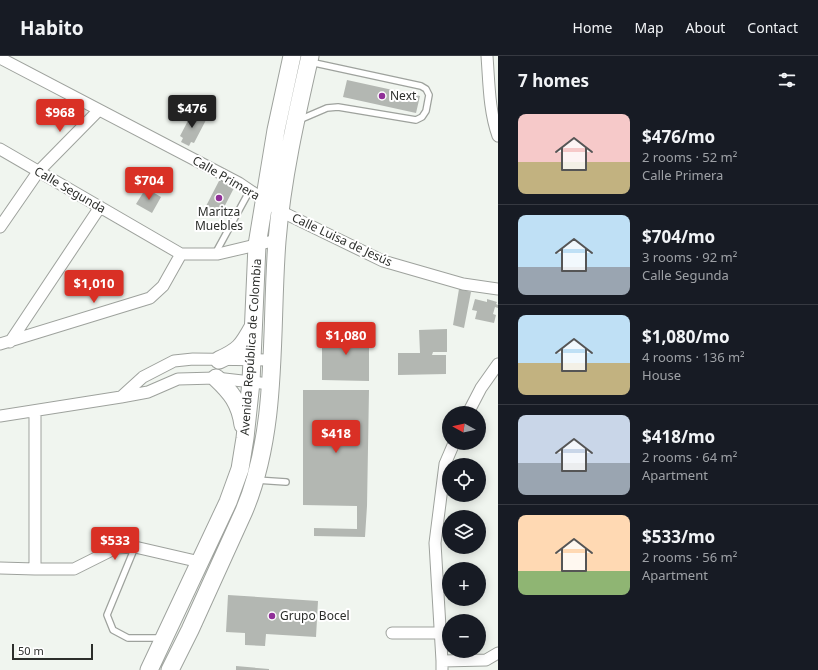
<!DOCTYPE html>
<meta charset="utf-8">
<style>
body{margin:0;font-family:"Noto Sans",sans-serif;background:#20242c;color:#f1f3f6;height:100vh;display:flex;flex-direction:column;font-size:15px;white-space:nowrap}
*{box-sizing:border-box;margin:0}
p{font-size:13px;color:#9ea1a6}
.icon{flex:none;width:22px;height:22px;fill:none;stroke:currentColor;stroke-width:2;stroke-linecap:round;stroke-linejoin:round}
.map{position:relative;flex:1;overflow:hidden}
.sheet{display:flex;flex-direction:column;background:#171b24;width:320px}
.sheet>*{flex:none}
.needle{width:26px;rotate:278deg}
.controls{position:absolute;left:442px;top:350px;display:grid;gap:8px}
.controls a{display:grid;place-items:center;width:44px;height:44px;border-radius:50%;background:#171b24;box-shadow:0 2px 10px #0003;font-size:20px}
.scale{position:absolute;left:12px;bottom:10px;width:81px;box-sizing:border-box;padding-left:4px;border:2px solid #2c2e2b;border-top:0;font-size:11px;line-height:14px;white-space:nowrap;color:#2c2e2b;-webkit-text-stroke:3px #fff;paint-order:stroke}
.price{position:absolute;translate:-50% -34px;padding:0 9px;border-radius:4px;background:#d93025;color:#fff;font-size:13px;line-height:26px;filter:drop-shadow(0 1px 2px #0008)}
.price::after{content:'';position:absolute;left:50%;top:24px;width:12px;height:9px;margin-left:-6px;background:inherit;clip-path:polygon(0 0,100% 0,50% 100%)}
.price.current{background:#222;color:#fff}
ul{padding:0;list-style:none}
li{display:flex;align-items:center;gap:12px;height:100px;padding:0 20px}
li+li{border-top:1px solid #363941}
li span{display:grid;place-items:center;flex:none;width:112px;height:80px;border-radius:8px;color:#555}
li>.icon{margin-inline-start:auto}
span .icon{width:48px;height:48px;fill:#fffc;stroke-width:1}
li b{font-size:17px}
h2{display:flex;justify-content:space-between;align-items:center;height:48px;padding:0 20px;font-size:17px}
header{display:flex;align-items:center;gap:24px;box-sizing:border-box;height:56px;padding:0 20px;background:#171b24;border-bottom:1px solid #363941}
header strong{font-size:19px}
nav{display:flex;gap:22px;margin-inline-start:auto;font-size:14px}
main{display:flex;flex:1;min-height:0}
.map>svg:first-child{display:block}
.building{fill:#b3b7b2}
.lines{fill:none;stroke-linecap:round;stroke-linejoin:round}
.lane-casing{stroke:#9ea29d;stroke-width:8}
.street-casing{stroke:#9ea29d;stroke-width:13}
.primary-casing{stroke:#9ea29d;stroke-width:19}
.lane{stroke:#fff;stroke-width:5.5}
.street{stroke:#fff;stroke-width:11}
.primary{stroke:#fff;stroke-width:17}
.poi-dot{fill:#903098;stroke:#fff;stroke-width:1.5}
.labels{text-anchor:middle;stroke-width:4;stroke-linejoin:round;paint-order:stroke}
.poi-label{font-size:12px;fill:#2c2e2b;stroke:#fff;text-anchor:start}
.street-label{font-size:12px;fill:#2c2e2b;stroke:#fff}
</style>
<header>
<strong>Habito</strong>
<nav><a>Home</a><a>Map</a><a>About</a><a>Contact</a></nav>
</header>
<main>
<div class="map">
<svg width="498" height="614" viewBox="0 0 498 614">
<rect width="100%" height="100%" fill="#f0f5ef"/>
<!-- building -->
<path class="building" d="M347 24 420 40 416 57 343 41Z
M192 57 206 64 194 87 191 86 189 90 181 86 183 82 180 80Z
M220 123 235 130 219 161 204 154Z
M146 132 161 141 152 157 136 148Z
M459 233 471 236 464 272 453 269Z
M475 243 487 246V243L497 246 496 248 498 249V252L495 251 493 258 496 259 494 267 475 263 477 255 472 254Z
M447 273V296H433L432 299H446V318L398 319V297H420L419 274Z
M322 276 369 277V325L322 324Z
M303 334H369L367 450 365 481 314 480V472L357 473V450L303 449Z
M228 539 318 545 316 581 266 578 265 590 245 589V577L226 576Z
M236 610 269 613V614H236Z"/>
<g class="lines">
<!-- lane casing -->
<g class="lane-casing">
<path id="lane" d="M299 64 327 52 338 51 416 64 422 61 426 55 429 39 426 33 421 30 310 6
M215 198 250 134
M256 424 286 426
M135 491 107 559 113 574 128 582H156L160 584"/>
</g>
<!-- street casing -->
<g class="street-casing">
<path id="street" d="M487 0C489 26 489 55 498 80
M0 2 239 127 280 155 383 205 463 228 498 233
M0 93 181 198H218L277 184
M0 171 38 116 99 54
M10 286 100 151
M0 288 150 242 163 230 181 198
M270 328 216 322 178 323 148 336 121 341 143 321 174 305 193 303 271 304
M468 357 481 332 498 308
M0 360 121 341
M0 512 35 513V355
M35 513H74L116 492 135 491 200 506
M392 577H441
M442 605 486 604 498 597
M442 614V605L435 487 445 408 454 387"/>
</g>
<!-- primary casing -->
<g class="primary-casing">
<path id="primary" d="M219 304C239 295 242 291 253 271
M216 322C231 336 240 347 243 369
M149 614 228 446 240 413 245 382 251 326 257 189 276 74 292 0
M170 614 190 574 244 455C279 372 270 274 277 185 282 123 296 61 310 0"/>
</g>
<!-- lane -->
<use href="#lane" class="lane"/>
<!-- street -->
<use href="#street" class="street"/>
<!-- primary -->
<use href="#primary" class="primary"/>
</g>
<!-- markers -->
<g class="poi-dot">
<circle cx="382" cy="40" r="4"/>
<circle cx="219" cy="142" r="4"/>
<circle cx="272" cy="560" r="4"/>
</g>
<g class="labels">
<!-- poi labels -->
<g class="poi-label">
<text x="390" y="44">Next</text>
<text x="219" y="160" text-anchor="middle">Maritza<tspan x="219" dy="14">Muebles</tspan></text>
<text x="280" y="564">Grupo Bocel</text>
</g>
<!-- street labels -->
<g class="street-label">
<text transform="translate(226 122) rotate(30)" y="4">Calle Primera</text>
<text transform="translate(70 134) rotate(30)" y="4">Calle Segunda</text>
<text transform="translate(342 184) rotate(25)" y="4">Calle Luisa de Jesús</text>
<text transform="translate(251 291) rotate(-86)" y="4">Avenida República de Colombia</text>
</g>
</g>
</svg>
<div class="controls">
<a><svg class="needle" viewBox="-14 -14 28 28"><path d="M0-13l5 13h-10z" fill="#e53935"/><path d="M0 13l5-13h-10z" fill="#9ea1a6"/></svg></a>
<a><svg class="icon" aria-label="locate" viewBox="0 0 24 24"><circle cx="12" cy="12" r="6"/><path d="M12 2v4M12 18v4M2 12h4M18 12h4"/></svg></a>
<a><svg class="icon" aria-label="layers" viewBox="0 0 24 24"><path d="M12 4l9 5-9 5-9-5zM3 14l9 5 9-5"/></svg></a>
<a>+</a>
<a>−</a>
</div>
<div class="scale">50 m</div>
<b class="price current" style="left:192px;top:73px">$476</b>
<b class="price" style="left:60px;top:77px">$968</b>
<b class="price" style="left:149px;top:145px">$704</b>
<b class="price" style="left:94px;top:248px">$1,010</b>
<b class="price" style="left:346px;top:300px">$1,080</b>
<b class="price" style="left:336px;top:398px">$418</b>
<b class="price" style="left:115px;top:505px">$533</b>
</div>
<section class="sheet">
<h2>7 homes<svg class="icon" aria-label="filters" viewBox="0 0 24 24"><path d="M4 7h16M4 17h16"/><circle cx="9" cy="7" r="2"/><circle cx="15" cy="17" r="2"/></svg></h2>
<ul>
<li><span style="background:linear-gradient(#f6c9c9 60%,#c2b280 0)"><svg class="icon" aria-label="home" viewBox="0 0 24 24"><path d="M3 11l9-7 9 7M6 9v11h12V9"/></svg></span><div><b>$476/mo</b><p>2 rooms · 52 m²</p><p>Calle Primera</p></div></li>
<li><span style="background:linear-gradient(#bfe0f5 65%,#9aa5b1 0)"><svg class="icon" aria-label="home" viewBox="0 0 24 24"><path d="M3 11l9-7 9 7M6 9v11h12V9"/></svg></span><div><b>$704/mo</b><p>3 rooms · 92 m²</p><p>Calle Segunda</p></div></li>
<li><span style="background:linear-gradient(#bfe0f5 60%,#c2b280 0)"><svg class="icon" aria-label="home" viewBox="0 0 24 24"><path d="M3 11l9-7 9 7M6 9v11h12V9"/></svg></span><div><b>$1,080/mo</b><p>4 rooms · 136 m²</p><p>House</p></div></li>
<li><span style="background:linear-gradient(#c9d6e8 60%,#9aa5b1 0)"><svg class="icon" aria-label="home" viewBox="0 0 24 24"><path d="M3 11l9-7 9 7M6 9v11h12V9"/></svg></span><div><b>$418/mo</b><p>2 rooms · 64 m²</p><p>Apartment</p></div></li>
<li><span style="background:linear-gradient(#ffd9b3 70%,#8fb573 0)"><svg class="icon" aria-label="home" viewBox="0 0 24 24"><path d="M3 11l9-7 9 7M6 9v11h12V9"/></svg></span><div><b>$533/mo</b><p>2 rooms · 56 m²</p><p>Apartment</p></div></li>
</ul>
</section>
</main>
